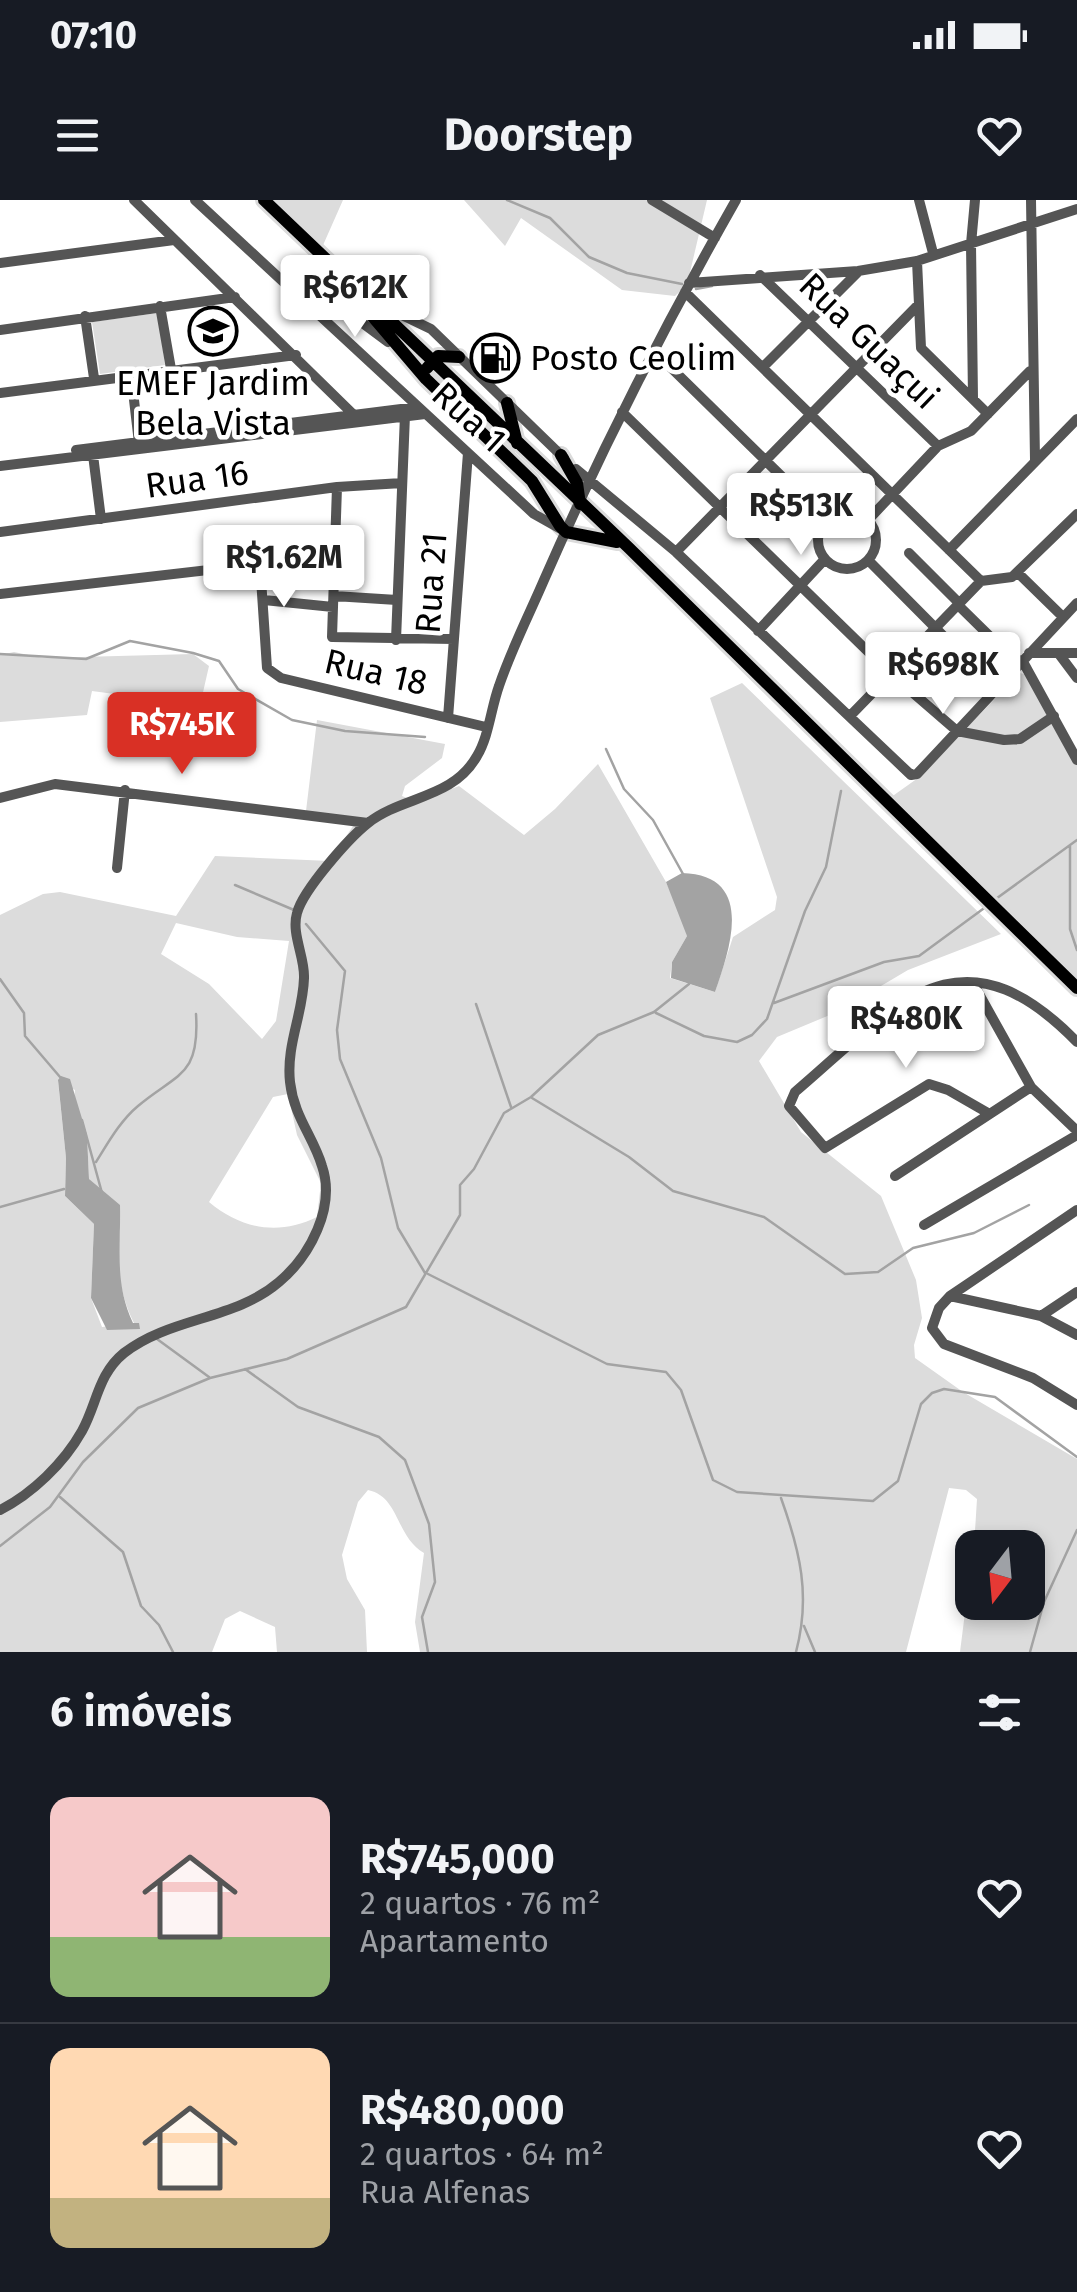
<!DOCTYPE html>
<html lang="pt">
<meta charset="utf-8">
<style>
body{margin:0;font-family:"Fira Sans",sans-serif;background:#20242c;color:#f1f3f6;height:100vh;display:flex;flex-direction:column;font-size:38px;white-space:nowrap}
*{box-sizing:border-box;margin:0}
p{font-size:32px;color:#9ea1a6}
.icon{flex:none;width:55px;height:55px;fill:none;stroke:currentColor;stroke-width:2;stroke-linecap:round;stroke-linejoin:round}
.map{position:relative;height:1452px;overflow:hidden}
.sheet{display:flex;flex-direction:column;background:#171b24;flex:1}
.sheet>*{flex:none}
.needle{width:65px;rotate:196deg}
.fabs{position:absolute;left:955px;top:1330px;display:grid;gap:20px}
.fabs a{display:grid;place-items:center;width:90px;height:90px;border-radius:20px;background:#171b24;box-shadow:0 5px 15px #0003;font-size:50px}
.price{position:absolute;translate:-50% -85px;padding:0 22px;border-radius:10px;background:#fff;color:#222;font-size:32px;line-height:65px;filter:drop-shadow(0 2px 5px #0008)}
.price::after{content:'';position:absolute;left:50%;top:60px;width:30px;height:22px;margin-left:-15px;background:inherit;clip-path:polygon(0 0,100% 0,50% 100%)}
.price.selected{background:#d93025;color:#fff}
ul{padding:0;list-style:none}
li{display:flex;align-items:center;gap:30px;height:250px;padding:0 50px}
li+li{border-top:2px solid #363941}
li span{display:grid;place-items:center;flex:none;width:280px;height:200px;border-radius:20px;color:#555}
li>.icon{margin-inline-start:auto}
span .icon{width:120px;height:120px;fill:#fffc;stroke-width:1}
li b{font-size:42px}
h2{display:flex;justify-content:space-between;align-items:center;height:120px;padding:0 50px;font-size:42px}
.status{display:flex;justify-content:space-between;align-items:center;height:70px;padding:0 50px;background:#171b24;direction:ltr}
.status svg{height:28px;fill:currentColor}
header{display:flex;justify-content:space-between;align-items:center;height:130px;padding:0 50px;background:#171b24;font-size:45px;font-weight:700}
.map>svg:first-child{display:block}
.green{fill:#dcdcdc;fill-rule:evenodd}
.water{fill:#a3a3a3}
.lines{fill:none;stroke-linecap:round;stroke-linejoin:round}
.stream{stroke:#a3a3a3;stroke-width:2.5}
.major-casing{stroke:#dbdbdb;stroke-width:18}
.minor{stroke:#555;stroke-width:10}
.major{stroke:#000;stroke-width:12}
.labels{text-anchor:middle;stroke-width:9;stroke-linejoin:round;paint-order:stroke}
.street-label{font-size:35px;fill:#000;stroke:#fff}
.poi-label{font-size:35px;fill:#000;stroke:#fff;text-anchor:start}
</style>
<div class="status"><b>07:10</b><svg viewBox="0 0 49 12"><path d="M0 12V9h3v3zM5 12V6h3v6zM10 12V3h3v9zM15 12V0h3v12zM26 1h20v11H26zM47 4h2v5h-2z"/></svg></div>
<header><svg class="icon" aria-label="menu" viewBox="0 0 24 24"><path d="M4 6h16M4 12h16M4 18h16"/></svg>Doorstep<svg class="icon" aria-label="heart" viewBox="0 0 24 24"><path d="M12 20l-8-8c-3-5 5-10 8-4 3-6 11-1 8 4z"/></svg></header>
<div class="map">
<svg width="1077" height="1452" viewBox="0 0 1077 1452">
<rect width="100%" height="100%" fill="#fff"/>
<!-- green -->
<path class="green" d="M266 0H343L320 52Z
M464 0H707L687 85 675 96 622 90 521 18 505 46Z
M158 113 165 165 100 174 92 122Z
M14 452 43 458 193 454 209 466 201 501 189 504 92 491 87 515 0 522V455Z
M1020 473 1027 475 1077 563V784L887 600 918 578Z
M742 483 1001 734 908 770 837 812 777 837 759 861 801 932 881 996 916 1080 922 1118 914 1145 915 1158 963 1192 1077 1259V1452H960L972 1357V1402H1028V1348L974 1347 977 1299 966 1290 949 1288 906 1452H420L415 1422 424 1353C395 1336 400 1297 368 1290L358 1302 342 1355 347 1379 365 1410 367 1452H277L275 1427 240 1411 225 1419 212 1452H0V715L43 694 60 692 176 716 215 656 330 661 353 626 306 611 317 520 445 544 442 558 405 586 402 596 417 602 459 586 524 635 555 609 598 564 666 682 686 726 687 736 672 762 670 778 715 792 733 737 775 710 777 697 710 498ZM176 723 237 737 289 741 276 821 262 839 209 784 161 754ZM58 881 75 890 74 902 87 935 89 979 120 1030C116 1063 119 1093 134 1123H138L102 1127 91 1098 94 1024 65 996 66 958ZM288 894 297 935 321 983 317 1017C279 1036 241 1029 209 1002L273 897Z"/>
<!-- water -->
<path class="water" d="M682 673C756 675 730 749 715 792L671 778 672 762 687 736 666 682Z
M61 876 70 879 87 935 89 979 120 1005C121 1047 114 1083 133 1123H139L140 1129 107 1130 91 1098 94 1024 65 996 66 958 58 880Z"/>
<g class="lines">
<!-- stream -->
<path class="stream" d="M507 0 550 18 589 57 627 73 682 84
M696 89 712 86
M0 454 86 459 130 441 193 453 219 461 238 489 292 520 345 531 425 537
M606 549 624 589 653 620 683 674
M1070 646V729L1077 750
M235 685 294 710
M993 701 1077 640
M306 724 345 771 337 830 340 859 381 958 398 1028 425 1073
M0 779 24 813 25 836 60 877
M774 803 884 762 919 756 987 706
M476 804 511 907
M656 813 704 836 737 842 752 835 767 819 805 711 826 667 841 591
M532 898 629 957 673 991 764 1017 845 1074 878 1072 913 1048 974 1033 1029 1005
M82 920 102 993
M96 962C108 943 120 921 138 906 177 873 200 877 196 814
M0 1007 64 989
M428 1074 607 1164 666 1172 681 1190 713 1280 737 1292 873 1301 898 1281 921 1204 932 1193 944 1189 995 1197 1077 1257
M157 1139 209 1177
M245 1169 298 1207 379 1237 405 1260 429 1324 435 1382 422 1417 428 1452
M60 1297 123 1352 141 1406 159 1425 173 1452
M781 1298C800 1351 811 1396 796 1452
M0 1346 50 1307 83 1262 138 1208 210 1178 287 1159 406 1107 460 1015V985L474 969 504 913 531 897 598 835 654 812 689 784
M804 1426 815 1452
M1030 1452 1044 1402 1077 1330"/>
<!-- major casing -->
<g class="major-casing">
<path id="major" d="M264 0 629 348 1077 788
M368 111 426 179 532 281 560 326 566 332 617 342
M427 168 438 156 459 157
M507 203 517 243
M561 255 577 283 580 304"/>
</g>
<!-- minor -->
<path class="minor" d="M134 0 358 219
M195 0 534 314 566 332
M652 0 715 38
M919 0 933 53
M1031 0 1035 260
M917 61 921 148 988 214
M0 63 174 40
M760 75 938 246
M689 83 858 71 917 61 1077 9
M685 92 981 381 1012 377 1077 314
M306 103 353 116 388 142
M379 104 431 129 564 258
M160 106 171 169
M85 116 94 178
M0 130 235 97
M656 153 826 320
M763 167 858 72
M131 174 139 243
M0 193 296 155
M973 198 971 44 975 0
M622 212 890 473 957 531 1004 540 1020 539 1054 516
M76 250 417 207
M93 255 101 319
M0 266 425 214
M576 269 676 352 911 575 917 574 1077 403
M337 287 332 437 454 439
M818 340a29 29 0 1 1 58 0a29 29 0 1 1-58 0Z
M868 320 938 246 971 231 1030 171
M0 332 337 287 402 283
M949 350 1077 219
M676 352 919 104
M909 353 959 403
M868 360 996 489
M260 364 267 468 281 478 486 527
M1018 373 1063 417
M0 394 260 364 335 365
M334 396 397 400
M264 400 333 407
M958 405 1018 464
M758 431 825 359
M396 440 405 215
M1029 453H1077
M1059 454 1077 478
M1022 460 1077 560
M850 516 981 381
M448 518 468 253
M0 598 55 584 368 623
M117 668 125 590
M974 785 1031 887 1077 931
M988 913 948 890 929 884 825 948 789 906 795 892C894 808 958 720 1077 842
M895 976 1031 887
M1077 1010 950 1096 939 1108 932 1128 944 1144 1033 1178 1077 1205
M924 1025 1077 935
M950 1096 1041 1116 1077 1135
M1041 1116 1077 1092
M0 1310C32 1294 64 1263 82 1231 97 1204 98 1174 124 1153 170 1117 235 1120 279 1082 310 1056 336 1007 322 966 313 936 294 917 290 882 286 845 303 814 304 778 305 757 291 734 297 713 303 690 349 638 368 623 402 596 453 599 477 556 489 536 491 508 499 486 511 450 529 415 544 380 601 250 666 123 736 0"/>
<!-- major -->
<use href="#major" class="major"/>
</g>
<!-- icons -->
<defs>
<g id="school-ring" transform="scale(2.5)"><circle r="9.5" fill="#fff" stroke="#000" stroke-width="1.5"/><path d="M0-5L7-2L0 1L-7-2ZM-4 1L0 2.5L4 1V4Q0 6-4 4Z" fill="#000"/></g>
<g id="fuel-ring" transform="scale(2.5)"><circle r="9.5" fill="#fff" stroke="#000" stroke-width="1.5"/><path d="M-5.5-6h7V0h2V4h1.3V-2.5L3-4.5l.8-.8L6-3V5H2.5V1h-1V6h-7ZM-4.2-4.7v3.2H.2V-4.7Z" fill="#000"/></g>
</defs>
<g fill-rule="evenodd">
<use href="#school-ring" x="213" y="131"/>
<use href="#fuel-ring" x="495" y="158"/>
</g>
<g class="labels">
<!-- street labels -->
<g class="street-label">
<text transform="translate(869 141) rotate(44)" y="12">Rua Guaçui</text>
<text transform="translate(469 217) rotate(42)" y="12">Rua 1</text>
<text transform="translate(197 279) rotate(-8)" y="12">Rua 16</text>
<text transform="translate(431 383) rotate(-86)" y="12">Rua 21</text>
<text transform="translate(376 472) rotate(13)" y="12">Rua 18</text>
</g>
<!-- poi labels -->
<g class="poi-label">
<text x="530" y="170">Posto Ceolim</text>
<text x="213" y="195" text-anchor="middle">EMEF Jardim<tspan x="213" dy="40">Bela Vista</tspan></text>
</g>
</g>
</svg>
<div class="fabs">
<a><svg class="needle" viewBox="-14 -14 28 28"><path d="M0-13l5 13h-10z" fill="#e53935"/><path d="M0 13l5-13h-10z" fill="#9ea1a6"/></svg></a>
</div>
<b class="price" style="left:355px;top:140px">R$612K</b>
<b class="price" style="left:801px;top:358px">R$513K</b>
<b class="price" style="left:284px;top:410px">R$1.62M</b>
<b class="price" style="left:943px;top:517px">R$698K</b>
<b class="price selected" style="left:182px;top:577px">R$745K</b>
<b class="price" style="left:906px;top:871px">R$480K</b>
</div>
<section class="sheet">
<h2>6 imóveis<svg class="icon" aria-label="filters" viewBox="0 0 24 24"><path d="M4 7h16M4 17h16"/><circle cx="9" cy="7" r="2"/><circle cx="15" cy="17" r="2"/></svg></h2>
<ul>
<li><span style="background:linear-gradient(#f6c9c9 70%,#8fb573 0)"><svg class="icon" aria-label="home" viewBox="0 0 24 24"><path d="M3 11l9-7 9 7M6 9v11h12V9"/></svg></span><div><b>R$745,000</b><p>2 quartos · 76 m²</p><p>Apartamento</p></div><svg class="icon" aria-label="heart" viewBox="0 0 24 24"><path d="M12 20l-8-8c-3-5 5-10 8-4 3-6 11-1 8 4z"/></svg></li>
<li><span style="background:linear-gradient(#ffd9b3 75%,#c2b280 0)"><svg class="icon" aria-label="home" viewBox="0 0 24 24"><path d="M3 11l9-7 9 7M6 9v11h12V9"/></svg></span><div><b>R$480,000</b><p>2 quartos · 64 m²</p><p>Rua Alfenas</p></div><svg class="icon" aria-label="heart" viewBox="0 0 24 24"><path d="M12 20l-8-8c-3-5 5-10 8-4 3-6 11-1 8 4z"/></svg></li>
</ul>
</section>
